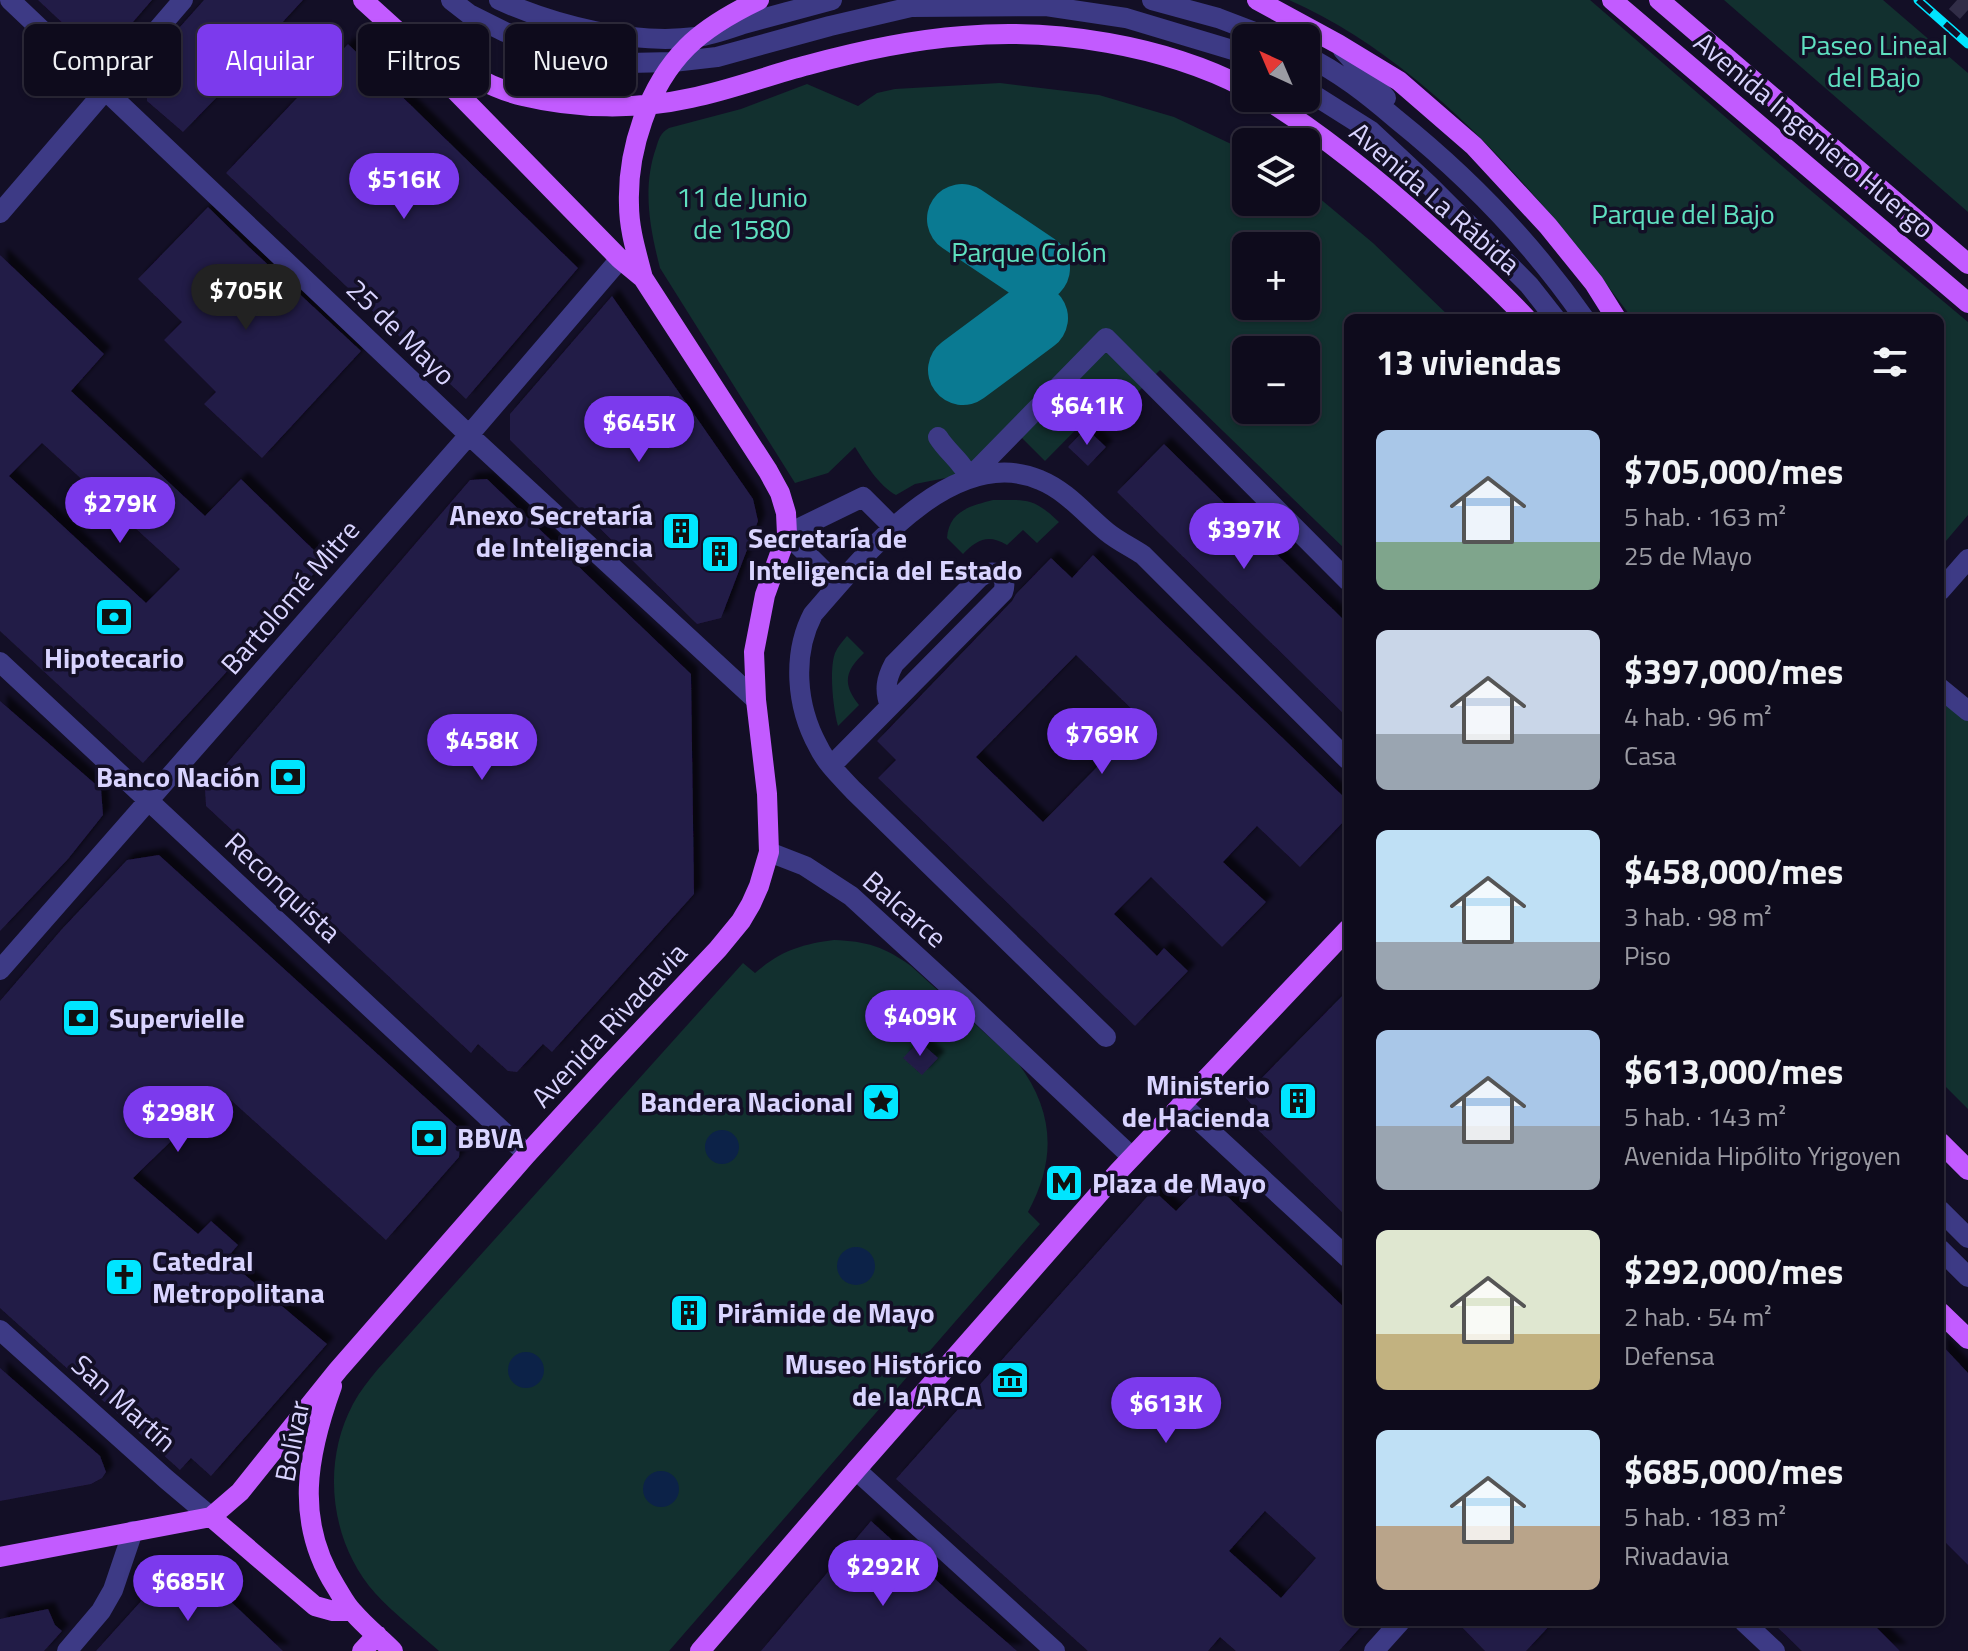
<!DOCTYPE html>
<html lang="es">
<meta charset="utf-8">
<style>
body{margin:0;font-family:"Titillium Web",sans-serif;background:#171425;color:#f1f3f6;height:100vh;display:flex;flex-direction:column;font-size:30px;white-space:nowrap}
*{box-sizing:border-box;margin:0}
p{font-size:26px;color:#9b9ba3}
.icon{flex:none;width:44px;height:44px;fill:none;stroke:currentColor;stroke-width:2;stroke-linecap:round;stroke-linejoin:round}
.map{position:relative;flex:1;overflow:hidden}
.details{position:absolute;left:1344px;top:314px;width:600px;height:1312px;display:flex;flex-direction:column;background:#0e0b1c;border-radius:12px;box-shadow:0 2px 6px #0004,0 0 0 2px #2e2b3b}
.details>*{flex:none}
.top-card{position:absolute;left:24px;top:24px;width:760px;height:72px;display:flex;gap:16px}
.needle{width:52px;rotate:316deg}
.fabs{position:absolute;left:1232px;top:24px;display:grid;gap:16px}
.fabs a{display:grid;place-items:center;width:88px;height:88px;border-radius:12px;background:#0e0b1c;box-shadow:0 2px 6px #0004,0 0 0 2px #2e2b3b;font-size:40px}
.price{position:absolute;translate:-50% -68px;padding:0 18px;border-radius:28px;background:#7c3aed;color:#fff;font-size:26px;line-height:52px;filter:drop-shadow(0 2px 4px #0008)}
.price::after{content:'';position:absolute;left:50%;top:48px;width:24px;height:18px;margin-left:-12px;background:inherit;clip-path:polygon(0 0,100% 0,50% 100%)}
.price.active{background:#222;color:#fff}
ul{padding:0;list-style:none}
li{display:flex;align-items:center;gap:24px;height:200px;padding:0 32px}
li span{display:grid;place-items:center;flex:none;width:224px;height:160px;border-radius:12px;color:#555}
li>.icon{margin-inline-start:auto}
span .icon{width:96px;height:96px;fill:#fffc;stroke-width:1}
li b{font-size:34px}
h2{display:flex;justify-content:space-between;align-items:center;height:96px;padding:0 32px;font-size:34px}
.pill{padding:0 28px;border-radius:12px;background:#0e0b1c;box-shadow:0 2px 6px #0004,0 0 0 2px #2e2b3b;font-size:28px;line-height:72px}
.pill.active{background:#7c3aed;color:#fff}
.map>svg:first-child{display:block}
.green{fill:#12302f;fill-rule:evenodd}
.water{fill:#0c2248}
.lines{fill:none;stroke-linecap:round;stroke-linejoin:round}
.taxiway{stroke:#0a7a92;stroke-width:70}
.building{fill:#241b47;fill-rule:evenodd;filter:url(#shadow)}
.highway-tunnel{stroke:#312d47;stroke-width:24;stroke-dasharray:24 12;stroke-linecap:butt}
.minor{stroke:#3d3a85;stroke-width:20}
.major{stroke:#c25bff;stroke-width:20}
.rail-casing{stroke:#00e5ff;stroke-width:9}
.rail{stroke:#130f26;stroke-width:6;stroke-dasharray:18;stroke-linecap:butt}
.labels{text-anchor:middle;stroke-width:7;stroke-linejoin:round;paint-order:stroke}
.park-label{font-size:28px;fill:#5fe0c0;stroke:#130f26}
.street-label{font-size:28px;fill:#d9d4ff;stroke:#130f26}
.poi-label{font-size:28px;font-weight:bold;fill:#d9d4ff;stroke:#130f26;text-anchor:start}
</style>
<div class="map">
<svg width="1968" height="1651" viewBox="0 0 1968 1651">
<defs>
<filter id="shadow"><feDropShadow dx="7" dy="-7" stdDeviation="2" flood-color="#0009"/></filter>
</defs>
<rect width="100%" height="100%" fill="#130f26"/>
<!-- green -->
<path class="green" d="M1289 0H1590L1803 184 1968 322V515L1940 548V318H1632C1542 197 1429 62 1289 0Z
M1724 0H1883L1968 73V212Z
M1000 83 1099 95 1174 117 1246 151V202H1306V187L1373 243 1451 318H1348V552L1160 370 1124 406 1111 394 1045 461 1010 426 961 475 915 484 896 495C879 486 865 463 855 447L828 473 795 483 660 268C650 229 642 188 656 148 659 139 660 133 669 128L741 109 807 84 858 106 877 93 895 89ZM1246 246H1306V306H1246ZM1246 350H1306V410H1246Z
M993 500C1026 500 1033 497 1059 522L1037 543 1023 530 1007 545C988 534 978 539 963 554L947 538C949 511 970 506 993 500Z
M847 636 864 653C845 671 842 684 859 705L838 726C833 708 829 670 835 653 838 646 843 641 847 636Z
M1940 698 1968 721V1109L1940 1081Z
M834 940C866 941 885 947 911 966L1018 1063C1054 1111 1057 1159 1028 1212L1040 1224 669 1651H439C418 1632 394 1614 375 1593 330 1542 321 1464 353 1404 360 1391 369 1380 378 1369L743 963 755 973C780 951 802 944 834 940Z"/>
<!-- water -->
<path class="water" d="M705 1147a17 17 0 1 1 34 0a17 17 0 1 1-34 0Z
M837 1266a19 19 0 1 1 38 0a19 19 0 1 1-38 0Z
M508 1370a18 18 0 1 1 36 0a18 18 0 1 1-36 0Z
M643 1489a18 18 0 1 1 36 0a18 18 0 1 1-36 0Z"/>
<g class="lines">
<!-- taxiway -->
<path class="taxiway" d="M962 219 1035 268
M963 370 1033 318"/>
</g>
<!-- building -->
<path class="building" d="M38 0H152L101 59Z
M204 0H303L257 50 258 51 216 94 218 96 183 132 147 101V64Z
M348 44 578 268 466 399 226 173Z
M208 207 249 247 361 351 262 458 204 404 216 392 164 340 182 322 138 279Z
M0 255 104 354 71 391 205 516 241 479 325 561 254 642 143 763 0 631ZM42 443 180 569 146 603 9 476Z
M612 296 753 499 758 521 721 618 697 624 510 440V414Z
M1086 428 1106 447 1088 466 1068 447Z
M1164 444 1348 624V718L1117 492Z
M487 479 691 674 694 894 552 1052 543 1044 517 1072 508 1071 478 1044 471 1053 206 806 205 789 470 480Z
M1093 555 1348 801V817L1300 867 1257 826 1223 862 1266 902 1222 947 1151 877 1114 914 1157 956 1164 948 1188 971 1135 1026 878 778 896 760 877 741 1012 601 1016 594 1051 558 1072 578ZM1076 655 1143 720 1043 822 976 757Z
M0 701 101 789 103 815 68 859 0 931Z
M159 855 461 1130 459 1157 386 1240 222 1092 133 1178 198 1234 211 1221 238 1245 226 1259 327 1344 211 1476 191 1458 180 1470 0 1308V1001L62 929 127 860Z
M1348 990V1218L1243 1115 1252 1105 1244 1096Z
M919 1041 938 1058 922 1075 903 1058Z
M1208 1178 1348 1311V1622H1365L1339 1651H1236L1220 1637 1208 1651H1088L896 1479 1153 1190 1176 1211ZM1265 1511 1316 1558 1281 1598 1229 1551Z
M1940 1343 1968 1373V1565L1940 1537Z
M0 1368 100 1456 106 1472 102 1478 91 1484 0 1501Z
M871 1521 956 1598 1017 1651H761Z
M206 1578 283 1651H96L152 1589Z
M48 1609 55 1625 62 1631 44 1651H0V1619Z
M1457 1622H1553L1526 1651H1485Z
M1772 1622H1871L1900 1651H1802Z"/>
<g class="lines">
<!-- highway-tunnel -->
<path class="highway-tunnel" d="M1957 0 1968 10"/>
<!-- minor -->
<path class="minor" d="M10 0 469 435 756 700
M451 0 469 14 505 32 577 56 628 63 673 62 717 57 830 26 911 7 1046 6 1126 18 1246 54
M499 0C556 26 634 45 696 37 712 35 728 29 743 24 773 16 802 8 832 0
M1152 0 1218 18 1270 38
M1343 50 1386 98
M1306 56C1339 72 1368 95 1396 119 1467 176 1532 243 1584 318
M1306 90 1371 131 1429 185 1529 285 1555 318
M0 213 183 0
M938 437C947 452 963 462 969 478
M969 478 1106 338 1348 581
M838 585 787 534 863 497 894 528
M1940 591 1968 559
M0 662 527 1154
M1940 688 1968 711
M831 766 1003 592C1009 575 994 567 980 577L894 664C886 679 884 690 890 706
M769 852 805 866 851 896 969 1004 1132 1157
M0 970 469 435 620 259
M1106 1037 853 790C840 776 826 763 818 746 796 706 792 654 813 614 863 557 953 442 1040 480 1067 491 1085 514 1107 532 1118 541 1131 547 1143 555L1348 760
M1181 1104 1348 1258
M1940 1210 1968 1238
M1940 1249 1968 1277
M0 1330 166 1479 211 1517
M856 1470 1055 1651
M1744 1622 1775 1651
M67 1651 101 1611 113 1590 133 1531
M1374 1651 1400 1622"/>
<!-- major -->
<path class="major" d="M1257 0 1338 44 1399 81 1474 146 1548 226 1594 283 1616 318
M1612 0 1968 303
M1659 0 1968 264
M421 44C453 64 485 87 523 96 577 109 637 110 691 98 731 90 769 75 808 65 859 51 910 40 963 36 1055 28 1163 45 1246 88
M1264 98C1325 136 1380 181 1433 229 1465 258 1497 287 1526 318
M643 278C637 254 629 230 629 205 627 151 648 86 687 47 707 27 734 12 759 0
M1940 1142 1968 1170
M1940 1312 1968 1339
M332 1386C307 1455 294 1521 336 1587 341 1595 346 1605 353 1612 365 1626 380 1638 393 1651
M211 1517 240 1492 338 1370 527 1154 605 1069 718 949 741 921 751 904 759 886 769 852 767 794 756 700 754 652 765 595 787 534 786 513 780 493 768 471 643 278 620 259 396 30 363 0
M211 1517 315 1606 333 1611H352
M0 1557 211 1517
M362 1651 377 1635
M700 1651 856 1470 1118 1172 1348 929"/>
<!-- rail casing -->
<g class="rail-casing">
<path id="rail" d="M1918 0 1968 44"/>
</g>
<!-- rail -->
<use href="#rail" class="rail"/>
</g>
<!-- icons -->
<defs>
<g id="building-square" transform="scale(2)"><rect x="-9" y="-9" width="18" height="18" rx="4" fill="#00e5ff" stroke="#130f26"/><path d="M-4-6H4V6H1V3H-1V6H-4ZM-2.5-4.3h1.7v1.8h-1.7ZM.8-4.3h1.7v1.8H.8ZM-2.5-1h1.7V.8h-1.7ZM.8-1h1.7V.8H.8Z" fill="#111"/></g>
<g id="bank-square" transform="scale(2)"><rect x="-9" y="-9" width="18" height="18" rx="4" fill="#00e5ff" stroke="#130f26"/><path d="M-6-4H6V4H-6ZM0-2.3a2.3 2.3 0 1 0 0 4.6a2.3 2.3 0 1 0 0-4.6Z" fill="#111"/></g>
<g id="sight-square" transform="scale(2)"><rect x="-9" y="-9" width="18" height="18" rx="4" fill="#00e5ff" stroke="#130f26"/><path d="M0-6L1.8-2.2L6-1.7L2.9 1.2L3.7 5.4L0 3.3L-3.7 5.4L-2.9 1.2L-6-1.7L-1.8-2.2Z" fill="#111"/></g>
<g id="metro-square" transform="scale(2)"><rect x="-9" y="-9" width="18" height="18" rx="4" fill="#00e5ff" stroke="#130f26"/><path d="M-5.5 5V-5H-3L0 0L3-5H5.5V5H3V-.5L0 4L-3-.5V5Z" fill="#111"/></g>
<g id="church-square" transform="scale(2)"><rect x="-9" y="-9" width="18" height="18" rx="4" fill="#00e5ff" stroke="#130f26"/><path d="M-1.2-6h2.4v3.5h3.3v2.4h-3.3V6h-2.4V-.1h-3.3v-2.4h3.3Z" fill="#111"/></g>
<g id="museum-square" transform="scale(2)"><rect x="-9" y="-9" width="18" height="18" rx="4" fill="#00e5ff" stroke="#130f26"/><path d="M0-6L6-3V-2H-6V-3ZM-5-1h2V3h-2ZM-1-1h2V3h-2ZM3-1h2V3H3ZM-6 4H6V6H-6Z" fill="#111"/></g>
</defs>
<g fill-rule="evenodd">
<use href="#building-square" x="681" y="531"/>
<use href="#building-square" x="720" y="554"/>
<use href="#bank-square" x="114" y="617"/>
<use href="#bank-square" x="288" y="777"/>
<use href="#bank-square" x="81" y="1018"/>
<use href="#building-square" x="1298" y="1101"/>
<use href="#sight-square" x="881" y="1102"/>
<use href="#bank-square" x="429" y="1138"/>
<use href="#metro-square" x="1064" y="1183"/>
<use href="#church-square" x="124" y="1277"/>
<use href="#building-square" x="689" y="1313"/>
<use href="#museum-square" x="1010" y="1380"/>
</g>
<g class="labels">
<!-- park labels -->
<g class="park-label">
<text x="1874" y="55">Paseo Lineal<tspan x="1874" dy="32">del Bajo</tspan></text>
<text x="742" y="207">11 de Junio<tspan x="742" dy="32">de 1580</tspan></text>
<text x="1683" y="224">Parque del Bajo</text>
<text x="1029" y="262">Parque Colón</text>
</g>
<!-- street labels -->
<g class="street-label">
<text transform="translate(1814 135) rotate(40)" y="10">Avenida Ingeniero Huergo</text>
<text transform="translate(1435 198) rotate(41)" y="10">Avenida La Rábida</text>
<text transform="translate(401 332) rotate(44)" y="10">25 de Mayo</text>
<text transform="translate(290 597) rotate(-49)" y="10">Bartolomé Mitre</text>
<text transform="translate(283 887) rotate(43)" y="10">Reconquista</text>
<text transform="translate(905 909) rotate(41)" y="10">Balcarce</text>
<text transform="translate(609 1025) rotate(-47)" y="10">Avenida Rivadavia</text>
<text transform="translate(124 1403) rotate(42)" y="10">San Martín</text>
<text transform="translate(292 1441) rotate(-79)" y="10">Bolívar</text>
</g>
<!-- poi labels -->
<g class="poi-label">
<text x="653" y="525" text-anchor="end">Anexo Secretaría<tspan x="653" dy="32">de Inteligencia</tspan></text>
<text x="748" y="548">Secretaría de<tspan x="748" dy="32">Inteligencia del Estado</tspan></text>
<text x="114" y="668" text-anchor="middle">Hipotecario</text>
<text x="260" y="787" text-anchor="end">Banco Nación</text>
<text x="109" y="1028">Supervielle</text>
<text x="1270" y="1095" text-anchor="end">Ministerio<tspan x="1270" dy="32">de Hacienda</tspan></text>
<text x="853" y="1112" text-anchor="end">Bandera Nacional</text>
<text x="457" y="1148">BBVA</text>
<text x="1092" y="1193">Plaza de Mayo</text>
<text x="152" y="1271">Catedral<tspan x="152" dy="32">Metropolitana</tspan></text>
<text x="717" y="1323">Pirámide de Mayo</text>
<text x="982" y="1374" text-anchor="end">Museo Histórico<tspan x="982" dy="32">de la ARCA</tspan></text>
</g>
</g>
</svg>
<div class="fabs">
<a><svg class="needle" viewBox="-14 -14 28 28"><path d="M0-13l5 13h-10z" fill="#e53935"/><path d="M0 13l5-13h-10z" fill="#9b9ba3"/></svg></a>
<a><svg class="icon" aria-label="layers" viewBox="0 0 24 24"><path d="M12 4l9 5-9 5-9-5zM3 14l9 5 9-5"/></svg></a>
<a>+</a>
<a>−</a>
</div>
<b class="price" style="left:404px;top:221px">$516K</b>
<b class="price active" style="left:246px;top:332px">$705K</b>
<b class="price" style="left:1087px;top:447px">$641K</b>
<b class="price" style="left:639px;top:464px">$645K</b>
<b class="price" style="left:120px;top:545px">$279K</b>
<b class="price" style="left:1244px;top:571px">$397K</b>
<b class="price" style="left:1102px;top:776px">$769K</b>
<b class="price" style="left:482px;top:782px">$458K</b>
<b class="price" style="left:920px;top:1058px">$409K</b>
<b class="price" style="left:178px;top:1154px">$298K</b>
<b class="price" style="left:1166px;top:1445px">$613K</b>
<b class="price" style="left:883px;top:1608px">$292K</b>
<b class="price" style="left:188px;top:1623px">$685K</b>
<div class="top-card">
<a class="pill">Comprar</a>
<a class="pill active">Alquilar</a>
<a class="pill">Filtros</a>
<a class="pill">Nuevo</a>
</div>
<section class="details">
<h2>13 viviendas<svg class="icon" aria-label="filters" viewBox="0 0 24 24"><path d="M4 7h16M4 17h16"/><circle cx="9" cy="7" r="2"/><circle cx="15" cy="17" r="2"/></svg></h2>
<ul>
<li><span style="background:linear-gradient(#a9c7e8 70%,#7fa58c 0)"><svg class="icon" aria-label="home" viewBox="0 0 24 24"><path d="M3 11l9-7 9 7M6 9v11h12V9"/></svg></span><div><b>$705,000/mes</b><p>5 hab. · 163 m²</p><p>25 de Mayo</p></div></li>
<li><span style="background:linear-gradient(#c9d6e8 65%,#9aa5b1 0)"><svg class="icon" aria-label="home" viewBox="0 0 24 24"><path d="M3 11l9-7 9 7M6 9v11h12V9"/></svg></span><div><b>$397,000/mes</b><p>4 hab. · 96 m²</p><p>Casa</p></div></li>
<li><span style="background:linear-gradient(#bfe0f5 70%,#9aa5b1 0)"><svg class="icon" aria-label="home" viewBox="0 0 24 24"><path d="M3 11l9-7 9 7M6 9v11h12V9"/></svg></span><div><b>$458,000/mes</b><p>3 hab. · 98 m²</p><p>Piso</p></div></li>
<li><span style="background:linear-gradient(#a9c7e8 60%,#9aa5b1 0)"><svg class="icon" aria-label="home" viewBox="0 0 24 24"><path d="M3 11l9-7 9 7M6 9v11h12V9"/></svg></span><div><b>$613,000/mes</b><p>5 hab. · 143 m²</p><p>Avenida Hipólito Yrigoyen</p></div></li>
<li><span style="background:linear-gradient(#dfe7d0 65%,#c2b280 0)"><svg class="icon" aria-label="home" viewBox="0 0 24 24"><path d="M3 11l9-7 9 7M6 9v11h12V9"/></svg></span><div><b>$292,000/mes</b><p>2 hab. · 54 m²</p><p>Defensa</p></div></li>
<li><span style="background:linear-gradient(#bfe0f5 60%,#b9a48a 0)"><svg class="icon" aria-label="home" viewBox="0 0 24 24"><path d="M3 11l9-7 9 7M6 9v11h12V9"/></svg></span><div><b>$685,000/mes</b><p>5 hab. · 183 m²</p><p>Rivadavia</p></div></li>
</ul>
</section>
</div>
